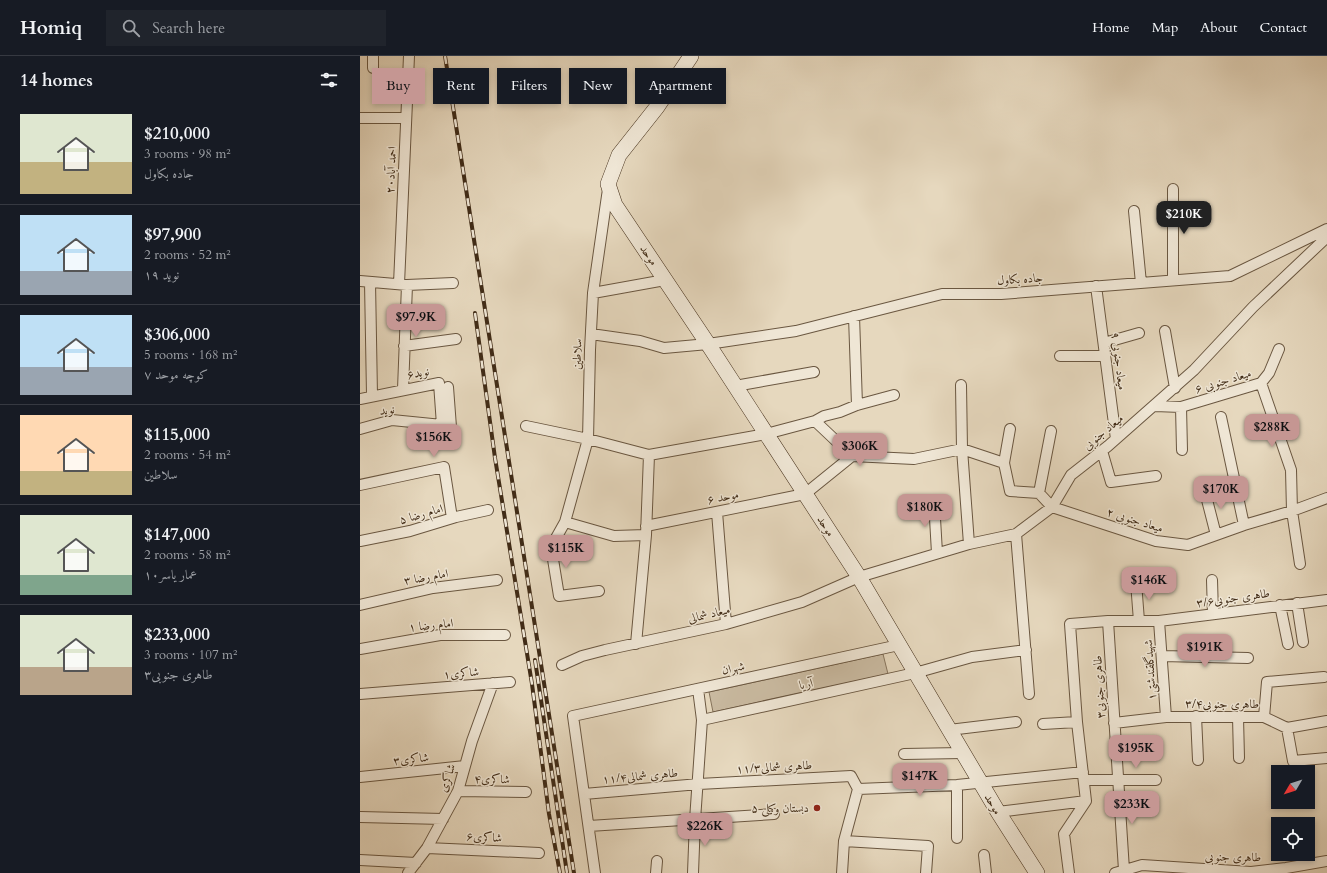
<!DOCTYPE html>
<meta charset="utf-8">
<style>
body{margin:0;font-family:Cardo,Amiri,serif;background:#20242c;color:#f1f3f6;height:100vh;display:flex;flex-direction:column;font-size:15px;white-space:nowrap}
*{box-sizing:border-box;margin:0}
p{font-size:13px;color:#9ea1a6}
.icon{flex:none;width:22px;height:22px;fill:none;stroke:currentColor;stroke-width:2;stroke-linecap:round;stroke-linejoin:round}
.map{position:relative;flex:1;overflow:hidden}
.sheet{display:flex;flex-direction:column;background:#171b24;width:360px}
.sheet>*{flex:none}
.hud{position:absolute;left:12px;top:12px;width:380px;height:36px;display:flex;gap:8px}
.needle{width:26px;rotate:231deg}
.tools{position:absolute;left:911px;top:709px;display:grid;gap:8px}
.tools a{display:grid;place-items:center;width:44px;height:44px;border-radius:0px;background:#171b24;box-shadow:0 2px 6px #0003;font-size:20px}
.price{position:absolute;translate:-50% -34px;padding:0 9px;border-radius:8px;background:#c59692;color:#111;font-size:13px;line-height:26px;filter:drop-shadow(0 1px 2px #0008)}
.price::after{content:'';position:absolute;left:50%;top:24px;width:12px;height:9px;margin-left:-6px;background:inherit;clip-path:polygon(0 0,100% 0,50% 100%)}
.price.active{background:#222;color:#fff}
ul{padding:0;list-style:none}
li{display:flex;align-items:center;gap:12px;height:100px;padding:0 20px}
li+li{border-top:1px solid #363941}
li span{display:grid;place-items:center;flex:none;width:112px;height:80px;border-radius:0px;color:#555}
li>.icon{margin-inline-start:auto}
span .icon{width:48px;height:48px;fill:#fffc;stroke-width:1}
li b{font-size:17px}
h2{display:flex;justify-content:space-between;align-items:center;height:48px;padding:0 20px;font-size:17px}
.chip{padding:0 14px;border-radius:0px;background:#171b24;box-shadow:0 2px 6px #0003;font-size:14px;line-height:36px}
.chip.active{background:#c59692;color:#111}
header{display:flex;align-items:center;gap:24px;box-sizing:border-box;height:56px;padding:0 20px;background:#171b24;border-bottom:1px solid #363941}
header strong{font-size:19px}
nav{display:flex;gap:22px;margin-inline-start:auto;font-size:14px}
.search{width:280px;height:36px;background:#20242c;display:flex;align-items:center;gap:10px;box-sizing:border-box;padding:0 14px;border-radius:0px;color:#9ea1a6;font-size:15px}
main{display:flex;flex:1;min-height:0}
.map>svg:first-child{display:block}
.green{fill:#cabba2;stroke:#86745c}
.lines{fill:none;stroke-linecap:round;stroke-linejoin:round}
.street-casing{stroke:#6a5741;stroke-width:12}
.secondary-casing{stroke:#412c17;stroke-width:16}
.street{stroke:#efe6d5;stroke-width:10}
.secondary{stroke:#efe6d5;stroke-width:15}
.rail-casing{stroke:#412c17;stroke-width:4}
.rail{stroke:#efe6d5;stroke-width:2.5;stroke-dasharray:8;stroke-linecap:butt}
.poi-dot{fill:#8f2418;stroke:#efe6d5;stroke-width:1.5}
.labels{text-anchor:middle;stroke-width:3;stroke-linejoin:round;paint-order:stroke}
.street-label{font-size:12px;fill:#412c17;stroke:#efe6d5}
.poi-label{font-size:12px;fill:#412c17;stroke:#efe6d5;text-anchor:end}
</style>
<header>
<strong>Homiq</strong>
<div class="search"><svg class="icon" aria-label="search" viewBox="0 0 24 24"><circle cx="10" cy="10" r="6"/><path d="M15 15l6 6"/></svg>Search here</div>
<nav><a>Home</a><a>Map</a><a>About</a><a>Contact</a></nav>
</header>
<main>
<section class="sheet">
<h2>14 homes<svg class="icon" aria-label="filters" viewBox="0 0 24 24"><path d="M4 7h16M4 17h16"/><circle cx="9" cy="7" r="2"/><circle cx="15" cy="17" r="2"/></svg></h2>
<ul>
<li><span style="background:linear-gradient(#dfe7d0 60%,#c2b280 0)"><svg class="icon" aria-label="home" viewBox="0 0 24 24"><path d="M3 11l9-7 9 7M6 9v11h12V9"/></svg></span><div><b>$210,000</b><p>3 rooms · 98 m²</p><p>جاده بکاول</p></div></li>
<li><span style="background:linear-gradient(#bfe0f5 70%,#9aa5b1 0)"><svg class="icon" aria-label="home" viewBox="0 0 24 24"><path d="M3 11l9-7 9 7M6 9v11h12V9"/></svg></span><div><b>$97,900</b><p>2 rooms · 52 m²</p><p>نوید ۱۹</p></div></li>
<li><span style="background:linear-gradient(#bfe0f5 65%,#9aa5b1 0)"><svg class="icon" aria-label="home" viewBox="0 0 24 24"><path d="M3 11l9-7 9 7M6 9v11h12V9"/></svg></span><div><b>$306,000</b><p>5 rooms · 168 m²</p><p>کوچه موحد ۷</p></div></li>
<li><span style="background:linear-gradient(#ffd9b3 70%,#c2b280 0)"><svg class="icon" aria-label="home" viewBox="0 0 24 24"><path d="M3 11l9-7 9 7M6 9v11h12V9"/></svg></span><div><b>$115,000</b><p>2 rooms · 54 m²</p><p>سلاطین</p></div></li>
<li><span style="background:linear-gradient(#dfe7d0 75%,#7fa58c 0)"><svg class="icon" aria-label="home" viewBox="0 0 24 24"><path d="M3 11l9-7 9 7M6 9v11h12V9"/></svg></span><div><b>$147,000</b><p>2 rooms · 58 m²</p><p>عمار یاسر۱۰</p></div></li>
<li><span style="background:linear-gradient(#dfe7d0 65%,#b9a48a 0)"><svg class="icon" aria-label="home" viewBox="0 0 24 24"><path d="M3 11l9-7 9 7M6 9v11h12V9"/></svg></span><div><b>$233,000</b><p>3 rooms · 107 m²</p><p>طاهری جنوبی۳</p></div></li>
</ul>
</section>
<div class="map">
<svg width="967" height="817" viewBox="0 0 967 817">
<rect width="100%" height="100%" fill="#e6d8be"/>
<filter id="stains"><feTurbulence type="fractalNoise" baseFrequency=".005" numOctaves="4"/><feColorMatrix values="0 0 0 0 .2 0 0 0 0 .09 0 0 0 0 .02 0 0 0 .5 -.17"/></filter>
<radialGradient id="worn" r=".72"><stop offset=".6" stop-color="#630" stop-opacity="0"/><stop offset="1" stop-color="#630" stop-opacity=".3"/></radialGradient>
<!-- green -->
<path class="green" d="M523 598 528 618 353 656 349 636Z"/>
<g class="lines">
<!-- street casing -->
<g class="street-casing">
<path id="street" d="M13 12V0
M0 62H46
M774 155 781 227
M813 224V133
M0 225 47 229 93 227
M10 226 12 339
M39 228 49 0
M736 230 756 383
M233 237 305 224
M494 260 497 349
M805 275 815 332
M231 278 280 285 304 292 348 288 436 275 582 238H641L870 220 967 173
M744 287 779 277
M44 290 96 283
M700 300H745
M901 327 931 414 932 455 940 508
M601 329 602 393 609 488
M375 330 454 316
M43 333 47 229
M0 343 79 327 82 369
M795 350 821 351 901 327 909 317 919 293
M821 351 822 394
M861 361 884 469
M455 365 464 360 480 356 497 349 534 339
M166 370 228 383 289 399
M0 373 32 364 82 369 91 371 88 331
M742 395 751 426 796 420
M644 407 650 373
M0 429 84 411 92 462
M845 436 856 479
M679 437 691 375
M574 445 577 497
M357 456 366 568
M205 466 254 480 286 479
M286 470 445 438 492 400
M656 478 669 638
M0 485 50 475 96 461 128 454
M852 524 853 558
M776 526 779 565
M239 535 199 540 191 491 205 466 228 383 230 294 233 237 248 133
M937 547 943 586
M0 549 73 532 137 524
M920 549 928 588
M748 565 764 814
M799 565 806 661
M276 588 286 479 289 399 406 378 455 365 492 400 554 403 602 393 644 407 650 435 679 437 692 451 796 485 828 489 884 469 932 455 967 442
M0 593 80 579H145
M802 600 888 602
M202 609 222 600 245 594 366 568 442 546 499 521 609 488 656 478 692 451 711 419 748 390 834 314 893 251 967 181
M0 638 150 626
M836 660 838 704
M878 661 879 702
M904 661 907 626 964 621
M342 664 555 617 612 601 666 594
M754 667 806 661H904L927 672 967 665
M683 668 717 666
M927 672 933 705 967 702
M589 674 656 666
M544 698 602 697
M0 721 105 710
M724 724H796
M597 729V782
M498 733 597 729 723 716
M98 735 166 736
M224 738 339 728 491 720 498 733 484 785 482 817
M726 745 717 666 710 568 748 565H799L967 544
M638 756 726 745
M0 761 83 763
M229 770 414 758
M484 785 568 790 566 817
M67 792 179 797
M624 799 626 817
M0 804 56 807
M48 817 67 792 98 735 112 685 133 627
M235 817 213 660 539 589
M296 817 297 805
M333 817 335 764 342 664 338 633
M709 817 704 778 726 745
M755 817 782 809 891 816 926 812 967 805"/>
</g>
<!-- secondary casing -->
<g class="secondary-casing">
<path id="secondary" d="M331 0 297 51 259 99 248 128 255 149 348 288 499 521 638 756 677 817"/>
</g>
<!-- street -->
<use href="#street" class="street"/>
<!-- secondary -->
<use href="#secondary" class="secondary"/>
<!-- rail casing -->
<g class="rail-casing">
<path id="rail" d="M85 0 214 817
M115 257 135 402 172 628 189 758 200 817
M175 604 207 817"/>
</g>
<!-- rail -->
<use href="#rail" class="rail"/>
</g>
<!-- markers -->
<circle class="poi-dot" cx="457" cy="752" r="4"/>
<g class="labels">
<!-- street labels -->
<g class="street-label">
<text transform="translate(31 114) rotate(-87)" y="4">احمد آباد۲۰</text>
<text transform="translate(289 199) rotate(56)" y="4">موحد</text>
<text transform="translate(660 223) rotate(-4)" y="4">جاده بکاول</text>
<text transform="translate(217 298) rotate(-88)" y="4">سلاطین</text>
<text transform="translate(759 305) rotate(83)" y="4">میعاد جنوبی ۹</text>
<text transform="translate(58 317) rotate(-11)" y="4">نوید۶</text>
<text transform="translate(863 325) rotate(-17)" y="4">میعاد جنوبی ۶</text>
<text transform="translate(27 354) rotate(-7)" y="4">نوید</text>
<text transform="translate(743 376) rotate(-40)" y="4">میعاد جنوبی</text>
<text transform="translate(363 441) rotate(-11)" y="4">موحد ۶</text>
<text transform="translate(61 458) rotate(-16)" y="4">امام رضا ۵</text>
<text transform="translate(775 464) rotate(17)" y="4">میعاد جنوبی ۲</text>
<text transform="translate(466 470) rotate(57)" y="4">موحد</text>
<text transform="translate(66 521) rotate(-10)" y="4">امام رضا ۳</text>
<text transform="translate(873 542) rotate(-8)" y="4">طاهری جنوبی۳/۶</text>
<text transform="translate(349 558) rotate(-13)" y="4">میعاد شمالی</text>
<text transform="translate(71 569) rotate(-6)" y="4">امام رضا ۱</text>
<text transform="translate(373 612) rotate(-12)" y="4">شهران</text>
<text transform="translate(790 614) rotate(-94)" y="4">شهیدگلقندشتی۱</text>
<text transform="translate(101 617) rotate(-5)" y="4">شاکری۱</text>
<text transform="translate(446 628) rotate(-12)" y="4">آریا</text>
<text transform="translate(739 631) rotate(-93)" y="4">طاهری جنوبی۳</text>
<text x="862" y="652">طاهری جنوبی۳/۴</text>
<text transform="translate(51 703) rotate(-6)" y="4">شاکری۳</text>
<text transform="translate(414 711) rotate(-3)" y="4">طاهری شمالی۱۱/۳</text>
<text transform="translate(280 720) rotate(-5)" y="4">طاهری شمالی۱۱/۴</text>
<text transform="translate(87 722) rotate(-71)" y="4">شاکری</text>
<text transform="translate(132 723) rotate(1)" y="4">شاکری۴</text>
<text transform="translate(633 748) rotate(59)" y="4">موحد</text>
<text transform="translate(124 781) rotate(3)" y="4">شاکری۶</text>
<text transform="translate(873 801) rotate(1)" y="4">طاهری جنوبی</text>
</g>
<!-- poi labels -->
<g class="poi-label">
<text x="449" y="756">دبستان وکیلی ۵</text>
</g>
</g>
<rect width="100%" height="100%" filter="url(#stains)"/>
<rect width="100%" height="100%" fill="url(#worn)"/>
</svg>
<div class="tools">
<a><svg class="needle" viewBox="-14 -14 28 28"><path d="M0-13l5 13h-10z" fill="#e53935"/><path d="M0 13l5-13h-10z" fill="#9ea1a6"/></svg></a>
<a><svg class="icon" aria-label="locate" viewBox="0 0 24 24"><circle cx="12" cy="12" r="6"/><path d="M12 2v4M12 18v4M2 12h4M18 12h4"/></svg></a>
</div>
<b class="price active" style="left:824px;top:179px">$210K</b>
<b class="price" style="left:56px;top:282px">$97.9K</b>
<b class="price" style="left:912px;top:392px">$288K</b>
<b class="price" style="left:74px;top:402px">$156K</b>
<b class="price" style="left:500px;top:411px">$306K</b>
<b class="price" style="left:861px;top:454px">$170K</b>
<b class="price" style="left:565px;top:472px">$180K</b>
<b class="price" style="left:206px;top:513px">$115K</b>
<b class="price" style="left:789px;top:545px">$146K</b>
<b class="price" style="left:845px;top:612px">$191K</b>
<b class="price" style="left:776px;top:713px">$195K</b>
<b class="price" style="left:560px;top:741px">$147K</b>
<b class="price" style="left:772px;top:769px">$233K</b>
<b class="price" style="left:345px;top:791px">$226K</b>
<div class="hud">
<a class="chip active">Buy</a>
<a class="chip">Rent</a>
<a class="chip">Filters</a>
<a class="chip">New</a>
<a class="chip">Apartment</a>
</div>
</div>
</main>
